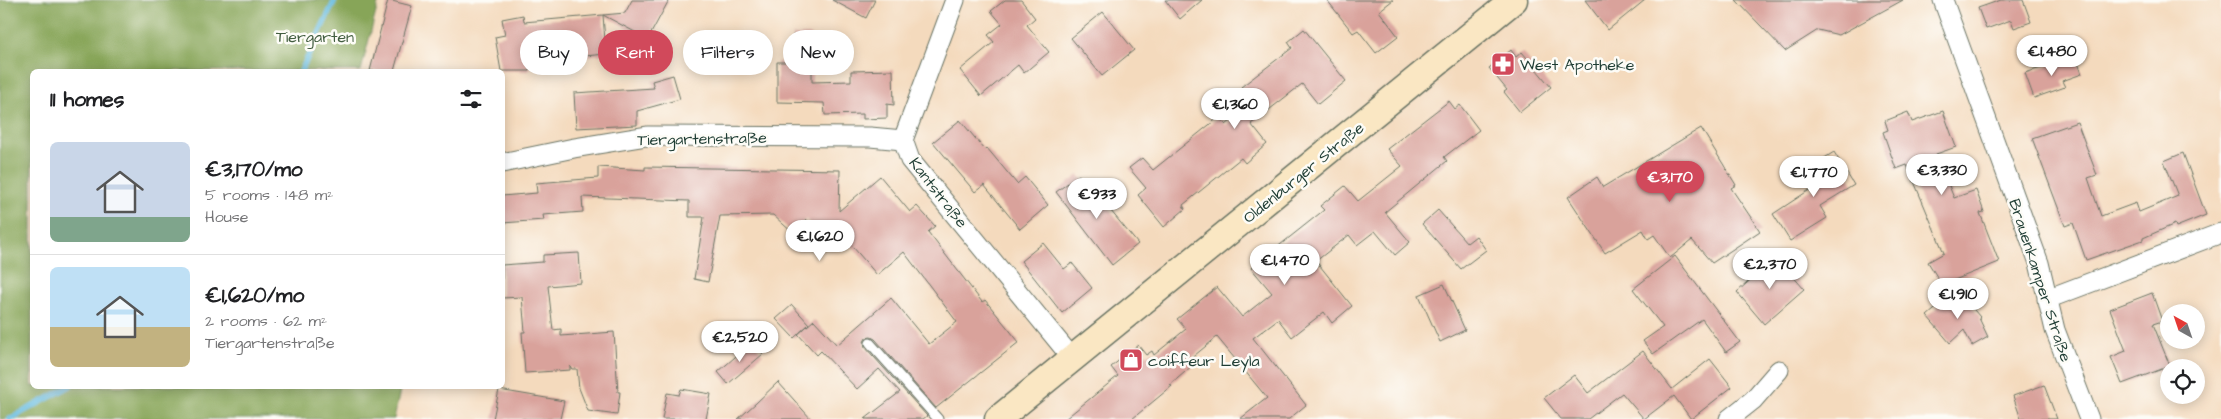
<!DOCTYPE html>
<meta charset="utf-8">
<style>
body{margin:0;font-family:"Architects Daughter",sans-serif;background:#f2f2f2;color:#202124;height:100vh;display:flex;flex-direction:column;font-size:19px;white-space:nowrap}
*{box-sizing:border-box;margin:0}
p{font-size:16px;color:#757577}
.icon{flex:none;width:28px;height:28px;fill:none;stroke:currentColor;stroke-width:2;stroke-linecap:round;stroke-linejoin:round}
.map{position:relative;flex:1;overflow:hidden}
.side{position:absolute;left:30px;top:69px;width:475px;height:320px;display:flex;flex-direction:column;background:#fff;border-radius:8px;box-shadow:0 2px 12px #0003}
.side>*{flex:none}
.banner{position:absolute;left:520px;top:30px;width:475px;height:45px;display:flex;gap:10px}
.needle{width:32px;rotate:320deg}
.tools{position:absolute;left:2160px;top:304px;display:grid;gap:10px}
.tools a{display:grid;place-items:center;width:45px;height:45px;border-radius:50%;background:#fff;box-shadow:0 2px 12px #0003;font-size:25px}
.price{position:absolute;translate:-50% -42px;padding:0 11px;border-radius:18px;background:#fff;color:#222;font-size:16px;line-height:32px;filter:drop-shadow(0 1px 2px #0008)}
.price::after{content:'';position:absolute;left:50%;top:30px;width:15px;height:11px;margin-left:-8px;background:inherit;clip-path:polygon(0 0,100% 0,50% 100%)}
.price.on{background:#d1495b;color:#fff}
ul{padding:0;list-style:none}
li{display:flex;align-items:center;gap:15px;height:125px;padding:0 20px}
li+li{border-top:1px solid #e0e0e0}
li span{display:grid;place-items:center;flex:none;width:140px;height:100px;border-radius:8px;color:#555}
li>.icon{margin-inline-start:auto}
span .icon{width:60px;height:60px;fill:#fffc;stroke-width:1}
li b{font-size:21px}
h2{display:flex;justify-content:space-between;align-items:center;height:60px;padding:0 20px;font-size:21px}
.pill{padding:0 18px;border-radius:22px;background:#fff;box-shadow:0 2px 12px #0003;font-size:18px;line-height:45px}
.pill.on{background:#d1495b;color:#fff}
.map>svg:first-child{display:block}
.forest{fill:#87a559;stroke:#537146}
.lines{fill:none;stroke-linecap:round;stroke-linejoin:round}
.stream{stroke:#62badf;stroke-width:5.5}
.building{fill:#d9a29b}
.service-casing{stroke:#6a7464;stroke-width:11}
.minor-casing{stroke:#6a7464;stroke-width:21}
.secondary-casing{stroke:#6a7464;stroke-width:29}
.service{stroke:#fff;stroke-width:9}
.minor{stroke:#fff;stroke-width:19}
.secondary{stroke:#fae7c3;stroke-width:26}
.labels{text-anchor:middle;stroke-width:5;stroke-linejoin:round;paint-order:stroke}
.park-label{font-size:16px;fill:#425d40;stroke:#fdfcf7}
.poi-label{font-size:16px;fill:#1f3d34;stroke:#fdfcf7;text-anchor:start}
.street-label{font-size:16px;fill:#1f3d34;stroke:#fdfcf7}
</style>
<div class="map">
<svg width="2221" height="419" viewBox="0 0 2221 419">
<rect width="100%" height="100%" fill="#fdfcf7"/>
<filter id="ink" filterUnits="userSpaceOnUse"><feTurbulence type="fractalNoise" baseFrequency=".02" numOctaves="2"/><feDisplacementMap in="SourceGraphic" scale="10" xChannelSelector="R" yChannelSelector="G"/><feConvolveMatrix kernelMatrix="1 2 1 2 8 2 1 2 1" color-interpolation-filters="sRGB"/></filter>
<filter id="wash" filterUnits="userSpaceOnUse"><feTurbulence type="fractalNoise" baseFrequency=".0096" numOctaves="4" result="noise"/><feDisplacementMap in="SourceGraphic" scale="20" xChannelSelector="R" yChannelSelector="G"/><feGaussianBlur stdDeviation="1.12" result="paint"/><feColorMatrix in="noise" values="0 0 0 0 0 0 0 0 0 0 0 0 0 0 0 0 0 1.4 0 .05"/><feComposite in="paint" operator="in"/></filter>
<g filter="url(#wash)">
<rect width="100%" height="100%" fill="#f4dabd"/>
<!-- forest -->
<path class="forest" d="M0 0H379L361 71H32V386H401L394 419H0Z"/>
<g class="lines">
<!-- stream -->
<path class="stream" d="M301 71 335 0
M10 419 70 386"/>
</g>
<g id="blocks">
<!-- building -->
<path class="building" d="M388 0 412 6 394 71H370Z
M632 0H669L648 39 603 15 625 13Z
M832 0H875L866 18Z
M1005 0H1021L1035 18 1027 25 1049 52 1024 73 1018 65 981 96 960 70 994 42 988 35 1002 24 991 11Z
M1165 0H1202L1180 19Z
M1327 0H1393L1379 11 1398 36 1376 53 1358 30 1353 33Z
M1585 0H1645L1608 30Z
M1736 0H1903L1839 35 1818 30 1785 51Z
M2001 0H2023L2031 22 2014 28 2011 20 1986 29 1978 8Z
M1103 12 1134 50 1102 76 1071 38Z
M523 15 524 22 603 15 606 54 531 61 529 71H501L495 37 505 35 502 19Z
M1304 29 1346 81 1318 104 1302 84 1251 124 1267 144 1245 163 1241 158 1183 205 1185 209 1164 227 1138 195 1146 188 1129 168 1142 158 1153 170 1219 117 1226 125 1253 102 1241 87 1292 48 1288 42Z
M793 35H812V82L851 81V71L893 70 894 105 887 104V118L863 119V114L825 115 824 103 777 102V62H793Z
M1511 50 1516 57 1522 52 1551 87 1520 112 1504 92 1507 90 1489 68Z
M2076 57 2082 74 2062 81 2065 87 2034 98 2025 73Z
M673 75 680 99 637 111V125L576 128 574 93 654 88 652 81Z
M1449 101 1455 109 1460 105 1479 130 1444 157 1447 161 1385 212 1410 242 1395 255 1375 231 1357 245 1349 235 1316 261 1352 306 1332 323 1324 312 1292 337 1278 319 1253 338 1306 405 1289 419H1240L1267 398 1217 337 1189 360 1193 365 1170 385 1172 386 1132 419H1065L1118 376 1111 367 1138 345 1146 355 1152 351 1154 355 1186 329 1177 319 1217 287 1242 317 1272 293 1251 268 1324 210 1320 206 1345 186 1358 201 1402 166 1387 149Z
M1943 111 1956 147 1936 154 1954 198 1976 190 1984 212 1980 213 1999 262 1942 285 1928 262 1944 253 1907 165 1896 169 1883 132 1888 130 1885 121 1908 112 1912 122Z
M960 120 985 150 987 148 1017 184 1025 177 1048 205 1020 229 984 185 975 192 933 142Z
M2077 122 2097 175 2088 178 2101 216 2136 203 2139 212 2178 196 2164 161 2183 153 2206 215 2176 227 2175 224 2143 238V240L2086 260 2073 223 2065 226 2032 138Z
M1701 128 1736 185 1731 188 1760 231 1712 263 1692 240 1670 258 1654 235 1648 239 1643 230 1605 253 1568 197 1597 177 1603 187Z
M1834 152 1854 185 1820 206 1827 218 1790 241 1773 214 1817 185 1807 169Z
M598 167 645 170V167L840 170 839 211 880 176 910 212 917 206 935 226 928 232 982 302 985 300 1019 342 936 408 875 339 871 337 866 338 864 342 865 347 927 416 923 419H865L900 392 879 369 857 389 821 351 817 355 798 334 814 320 837 345 891 298 929 344 957 322 904 252 877 275 847 240 839 247 835 242 829 248 806 219 793 233 773 215 720 216 708 282 694 279 704 217H689V201L582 197 583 212 543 215 544 220 502 223V196L537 193 536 183 598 178Z
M1079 175 1103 207 1106 205 1138 244 1112 265 1056 192Z
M1438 210 1467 243 1476 236 1486 250 1461 269 1422 224Z
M1043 243 1064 269 1072 263 1092 288 1062 313 1021 261Z
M579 253 581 283 548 286 553 330 561 329V336L614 332 618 392H620L617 415 588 411 579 388 577 369H572L570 366V370L525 373 522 332H525L522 297 502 298V265L543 262V255Z
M1675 256 1740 342 1726 352 1702 319 1653 354 1643 341 1663 327 1633 289Z
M1776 257 1804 289 1764 324 1737 292Z
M1444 284 1465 330 1440 342 1419 295Z
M1957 290 1980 317 1979 318 1988 337 1972 346 1964 330 1950 343 1927 316Z
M2152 293 2162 321 2153 324 2170 366 2122 384 2111 357 2126 351 2110 309Z
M792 305 809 324 794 338 776 319Z
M752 342 763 354 728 384 718 372Z
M1643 351 1672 389 1710 359 1732 387 1691 419 1674 396 1644 419 1622 393 1588 419H1561L1544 398 1574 375 1588 393Z
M778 382 811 419H738L756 403Z
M2044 385 2057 419H2021L2013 396Z
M681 389 711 394 706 419H662L667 393 679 395Z
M499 390 564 401 560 419H493Z"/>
</g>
</g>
<g filter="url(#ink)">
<use href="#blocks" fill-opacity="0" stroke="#6a7464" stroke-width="1"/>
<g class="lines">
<!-- service casing -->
<g class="service-casing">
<path id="service" d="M870 343 938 419"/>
</g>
<!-- minor casing -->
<g class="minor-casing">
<path id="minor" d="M955 0 903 140 910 160 1072 358
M1943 0 2039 263 2055 330 2089 419
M502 163 574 148 647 136 870 137 903 140
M2047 299 2221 233
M1729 419 1753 400 1779 370"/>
</g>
<!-- secondary casing -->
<g class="secondary-casing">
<path id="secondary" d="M998 419 1514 0"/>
</g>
<!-- service -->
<use href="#service" class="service"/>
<!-- minor -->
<use href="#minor" class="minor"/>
<!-- secondary -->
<use href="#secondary" class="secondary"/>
</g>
</g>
<!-- icons -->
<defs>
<g id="pharmacy-square" transform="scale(1.25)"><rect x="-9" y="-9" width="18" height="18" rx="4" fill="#d1495b" stroke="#fdfcf7"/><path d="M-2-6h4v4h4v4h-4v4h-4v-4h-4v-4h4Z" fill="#fff"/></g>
<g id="shop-square" transform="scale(1.25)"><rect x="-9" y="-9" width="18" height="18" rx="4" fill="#d1495b" stroke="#fdfcf7"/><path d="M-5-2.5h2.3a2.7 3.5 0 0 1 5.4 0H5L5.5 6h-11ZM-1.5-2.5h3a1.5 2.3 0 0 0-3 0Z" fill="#fff"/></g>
</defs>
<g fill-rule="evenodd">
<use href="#pharmacy-square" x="1503" y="64"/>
<use href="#shop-square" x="1131" y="360"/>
</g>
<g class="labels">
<!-- park labels -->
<g class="park-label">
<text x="315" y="42">Tiergarten</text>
</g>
<!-- poi labels -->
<g class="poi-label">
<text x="1520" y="70">West Apotheke</text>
<text x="1148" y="366">coiffeur Leyla</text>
</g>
<!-- street labels -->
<g class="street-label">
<text transform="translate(702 138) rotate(-1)" y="6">Tiergartenstraße</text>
<text transform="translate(1303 172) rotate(-39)" y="6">Oldenburger Straße</text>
<text transform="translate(939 192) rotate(52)" y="6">Kantstraße</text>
<text transform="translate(2041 280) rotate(72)" y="6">Brauenkamper Straße</text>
</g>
</g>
</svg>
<div class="tools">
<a><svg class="needle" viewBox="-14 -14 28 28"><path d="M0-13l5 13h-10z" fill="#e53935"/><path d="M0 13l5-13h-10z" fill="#757577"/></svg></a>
<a><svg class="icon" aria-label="locate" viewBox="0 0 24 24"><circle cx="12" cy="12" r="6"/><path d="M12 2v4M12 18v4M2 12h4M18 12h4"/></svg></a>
</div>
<b class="price" style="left:2052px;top:77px">€1,480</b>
<b class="price" style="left:1235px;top:130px">€1,360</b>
<b class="price" style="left:1942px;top:196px">€3,330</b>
<b class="price" style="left:1814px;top:198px">€1,770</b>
<b class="price on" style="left:1670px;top:203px">€3,170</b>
<b class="price" style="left:1097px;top:220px">€933</b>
<b class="price" style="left:820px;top:262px">€1,620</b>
<b class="price" style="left:1285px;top:286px">€1,470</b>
<b class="price" style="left:1770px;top:290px">€2,370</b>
<b class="price" style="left:1958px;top:320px">€1,910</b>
<b class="price" style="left:740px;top:363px">€2,520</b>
<div class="banner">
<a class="pill">Buy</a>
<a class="pill on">Rent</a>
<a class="pill">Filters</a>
<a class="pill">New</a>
</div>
<section class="side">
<h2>11 homes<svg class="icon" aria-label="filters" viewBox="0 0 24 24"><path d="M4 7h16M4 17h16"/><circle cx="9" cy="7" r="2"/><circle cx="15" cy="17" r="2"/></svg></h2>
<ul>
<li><span style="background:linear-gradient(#c9d6e8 75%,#7fa58c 0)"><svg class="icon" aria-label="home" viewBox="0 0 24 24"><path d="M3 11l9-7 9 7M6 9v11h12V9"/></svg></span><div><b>€3,170/mo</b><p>5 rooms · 148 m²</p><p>House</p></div></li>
<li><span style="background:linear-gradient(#bfe0f5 60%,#c2b280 0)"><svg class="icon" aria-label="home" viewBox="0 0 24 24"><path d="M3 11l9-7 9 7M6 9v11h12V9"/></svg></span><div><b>€1,620/mo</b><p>2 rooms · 62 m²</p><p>Tiergartenstraße</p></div></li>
</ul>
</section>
</div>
